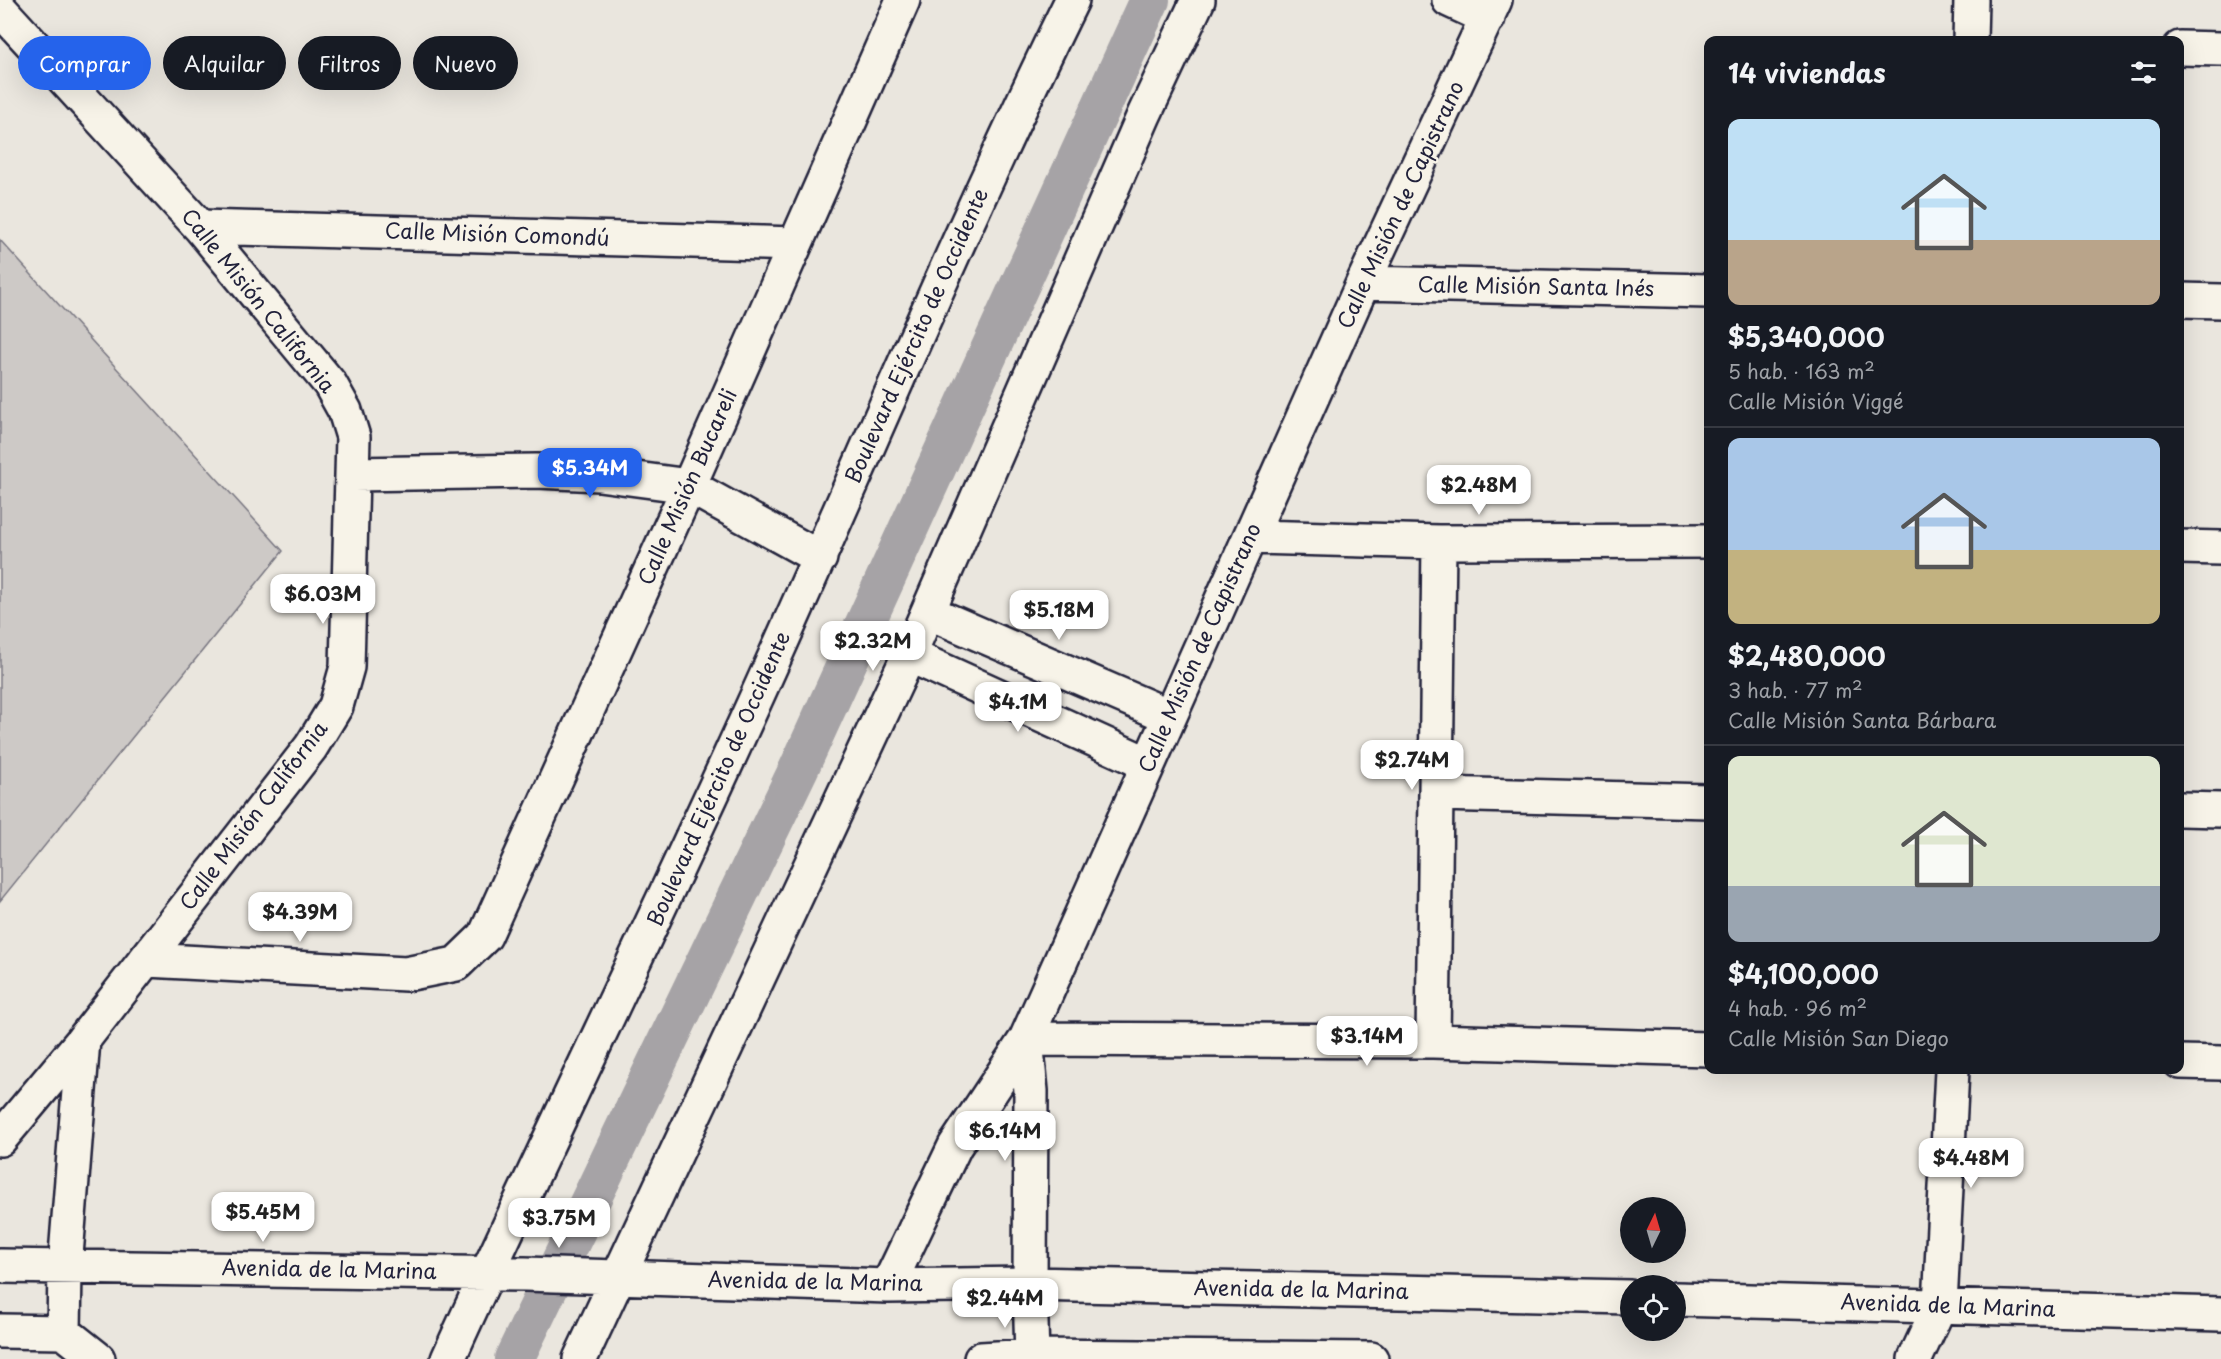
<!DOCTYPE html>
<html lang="es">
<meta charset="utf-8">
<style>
body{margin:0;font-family:"Playpen Sans",sans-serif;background:#242831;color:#f1f3f6;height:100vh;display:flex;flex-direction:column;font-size:22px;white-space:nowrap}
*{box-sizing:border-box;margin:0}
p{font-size:20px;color:#9ea1a6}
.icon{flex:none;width:33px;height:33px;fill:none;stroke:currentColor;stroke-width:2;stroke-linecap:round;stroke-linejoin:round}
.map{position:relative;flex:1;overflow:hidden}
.sheet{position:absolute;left:1704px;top:36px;width:480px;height:1038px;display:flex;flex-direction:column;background:#171b24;border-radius:12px;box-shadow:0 6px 24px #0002}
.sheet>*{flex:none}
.top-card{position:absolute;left:18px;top:36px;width:570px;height:54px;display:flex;gap:12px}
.needle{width:39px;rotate:5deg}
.tools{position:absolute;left:1620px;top:1197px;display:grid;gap:12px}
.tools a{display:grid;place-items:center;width:66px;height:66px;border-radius:50%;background:#171b24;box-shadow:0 6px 24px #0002;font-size:30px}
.price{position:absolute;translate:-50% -51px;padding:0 14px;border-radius:12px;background:#fff;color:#222;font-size:20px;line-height:39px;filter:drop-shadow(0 2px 3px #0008)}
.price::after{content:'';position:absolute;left:50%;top:36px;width:18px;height:14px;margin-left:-9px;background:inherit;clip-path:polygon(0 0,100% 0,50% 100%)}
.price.selected{background:#2563eb;color:#fff}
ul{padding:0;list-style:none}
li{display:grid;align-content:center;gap:12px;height:318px;padding:0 24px}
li+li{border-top:2px solid #363941}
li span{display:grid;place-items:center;height:186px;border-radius:12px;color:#555}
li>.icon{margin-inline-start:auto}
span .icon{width:108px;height:108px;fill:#fffc;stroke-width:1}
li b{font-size:26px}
h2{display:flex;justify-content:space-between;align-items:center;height:72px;padding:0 24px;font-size:26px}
.tag{padding:0 21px;border-radius:27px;background:#171b24;box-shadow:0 6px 24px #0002;font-size:21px;line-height:54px}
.tag.selected{background:#2563eb;color:#fff}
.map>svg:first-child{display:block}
.green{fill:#cdc9c6;stroke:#787680;stroke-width:1.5}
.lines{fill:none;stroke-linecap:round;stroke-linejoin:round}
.canal{stroke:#a6a3a6;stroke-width:40}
.minor-casing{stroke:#22223b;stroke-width:38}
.minor{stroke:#f7f3e8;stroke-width:33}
.labels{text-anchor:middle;stroke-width:5;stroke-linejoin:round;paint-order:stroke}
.street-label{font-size:21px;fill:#22223b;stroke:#f7f3e8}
</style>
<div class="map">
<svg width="2221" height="1359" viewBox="0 0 2221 1359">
<rect width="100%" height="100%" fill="#eae6de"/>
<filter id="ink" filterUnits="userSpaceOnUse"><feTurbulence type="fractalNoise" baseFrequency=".0167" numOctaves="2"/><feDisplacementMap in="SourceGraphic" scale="12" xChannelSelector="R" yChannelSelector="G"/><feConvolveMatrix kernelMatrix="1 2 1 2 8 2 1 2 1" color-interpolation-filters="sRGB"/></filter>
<g filter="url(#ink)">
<!-- green -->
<path class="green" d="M0 240 283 551 0 901Z"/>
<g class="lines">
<!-- canal -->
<path class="canal" d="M514 1359 799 768 1150 0"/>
<!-- minor casing -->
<g class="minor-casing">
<path id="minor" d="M1449 0 1488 18
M0 9 200 227 330 384 345 411 353 437 347 667 336 706 311 747 83 1040 65 1268 64 1332
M1970 40 1971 0
M2180 48 2221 49
M200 227 795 244
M1363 283 1708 291
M2180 300 2221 301
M354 474 537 471 599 474 689 486 820 558
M1250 537 1439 542 1708 541
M2180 547 2221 548
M928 612 1169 716
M909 655 1148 764
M1438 794 1708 801
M2180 809 2221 810
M147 960 406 974 456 964 485 936 689 486 903 0
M1433 1041 1439 542
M2180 1062 2221 1063
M0 1139 83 1040
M0 1266 525 1274 888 1286 1030 1284 1630 1297
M888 1286 955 1146 1026 1039 1363 283 1495 0
M1676 1299 2221 1314
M0 1331 64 1332 98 1359
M448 1359C547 1140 654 924 753 705 860 470 958 232 1072 0
M580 1359 909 655 1144 115 1198 0
M981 1359 1030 1356 1371 1359
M1032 1359 1030 1284 1031 1091 1026 1039 1433 1041 1708 1049
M1915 1359 1940 1305 1952 1070"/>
</g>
<!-- minor -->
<use href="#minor" class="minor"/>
</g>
</g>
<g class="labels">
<!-- street labels -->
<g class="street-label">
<text transform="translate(1401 205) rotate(-65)" y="7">Calle Misión de Capistrano</text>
<text transform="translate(497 235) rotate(2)" y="7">Calle Misión Comondú</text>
<text transform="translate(1536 287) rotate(1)" y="7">Calle Misión Santa Inés</text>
<text transform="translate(258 301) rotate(51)" y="7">Calle Misión California</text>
<text transform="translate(917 336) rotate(-66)" y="7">Boulevard Ejército de Occidente</text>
<text transform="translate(688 487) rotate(-66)" y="7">Calle Misión Bucareli</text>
<text transform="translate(1200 648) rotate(-66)" y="7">Calle Misión de Capistrano</text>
<text transform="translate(719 779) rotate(-66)" y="7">Boulevard Ejército de Occidente</text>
<text transform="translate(254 816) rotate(-53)" y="7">Calle Misión California</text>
<text transform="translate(329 1270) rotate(1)" y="7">Avenida de la Marina</text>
<text transform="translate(815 1282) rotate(1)" y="7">Avenida de la Marina</text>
<text transform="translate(1301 1290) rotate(1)" y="7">Avenida de la Marina</text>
<text transform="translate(1948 1306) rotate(2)" y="7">Avenida de la Marina</text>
</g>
</g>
</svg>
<div class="tools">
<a><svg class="needle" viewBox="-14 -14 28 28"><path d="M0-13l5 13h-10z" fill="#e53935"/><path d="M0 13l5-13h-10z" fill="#9ea1a6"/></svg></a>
<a><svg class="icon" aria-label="locate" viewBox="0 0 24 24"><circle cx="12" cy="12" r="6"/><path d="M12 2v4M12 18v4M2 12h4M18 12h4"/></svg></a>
</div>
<b class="price selected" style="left:590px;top:499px">$5.34M</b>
<b class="price" style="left:1479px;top:516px">$2.48M</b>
<b class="price" style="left:323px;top:625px">$6.03M</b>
<b class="price" style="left:1059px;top:641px">$5.18M</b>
<b class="price" style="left:873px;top:672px">$2.32M</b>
<b class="price" style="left:1018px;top:733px">$4.1M</b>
<b class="price" style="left:1412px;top:791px">$2.74M</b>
<b class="price" style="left:300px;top:943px">$4.39M</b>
<b class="price" style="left:1367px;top:1067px">$3.14M</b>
<b class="price" style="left:1005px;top:1162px">$6.14M</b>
<b class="price" style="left:1971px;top:1189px">$4.48M</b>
<b class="price" style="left:263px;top:1243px">$5.45M</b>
<b class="price" style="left:559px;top:1249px">$3.75M</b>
<b class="price" style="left:1005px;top:1329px">$2.44M</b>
<div class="top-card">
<a class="tag selected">Comprar</a>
<a class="tag">Alquilar</a>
<a class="tag">Filtros</a>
<a class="tag">Nuevo</a>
</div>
<section class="sheet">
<h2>14 viviendas<svg class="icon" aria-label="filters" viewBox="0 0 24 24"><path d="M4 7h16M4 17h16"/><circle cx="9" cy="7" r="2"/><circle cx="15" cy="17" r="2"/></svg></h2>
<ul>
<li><span style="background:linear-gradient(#bfe0f5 65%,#b9a48a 0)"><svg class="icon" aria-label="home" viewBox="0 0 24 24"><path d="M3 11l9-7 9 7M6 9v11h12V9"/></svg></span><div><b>$5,340,000</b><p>5 hab. · 163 m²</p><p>Calle Misión Viggé</p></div></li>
<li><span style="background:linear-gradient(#a9c7e8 60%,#c2b280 0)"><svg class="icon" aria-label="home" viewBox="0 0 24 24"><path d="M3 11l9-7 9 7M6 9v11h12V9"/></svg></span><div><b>$2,480,000</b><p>3 hab. · 77 m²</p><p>Calle Misión Santa Bárbara</p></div></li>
<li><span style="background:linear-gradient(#dfe7d0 70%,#9aa5b1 0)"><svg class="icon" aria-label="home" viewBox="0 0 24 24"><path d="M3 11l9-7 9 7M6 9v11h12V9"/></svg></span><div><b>$4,100,000</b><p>4 hab. · 96 m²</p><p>Calle Misión San Diego</p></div></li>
</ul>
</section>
</div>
